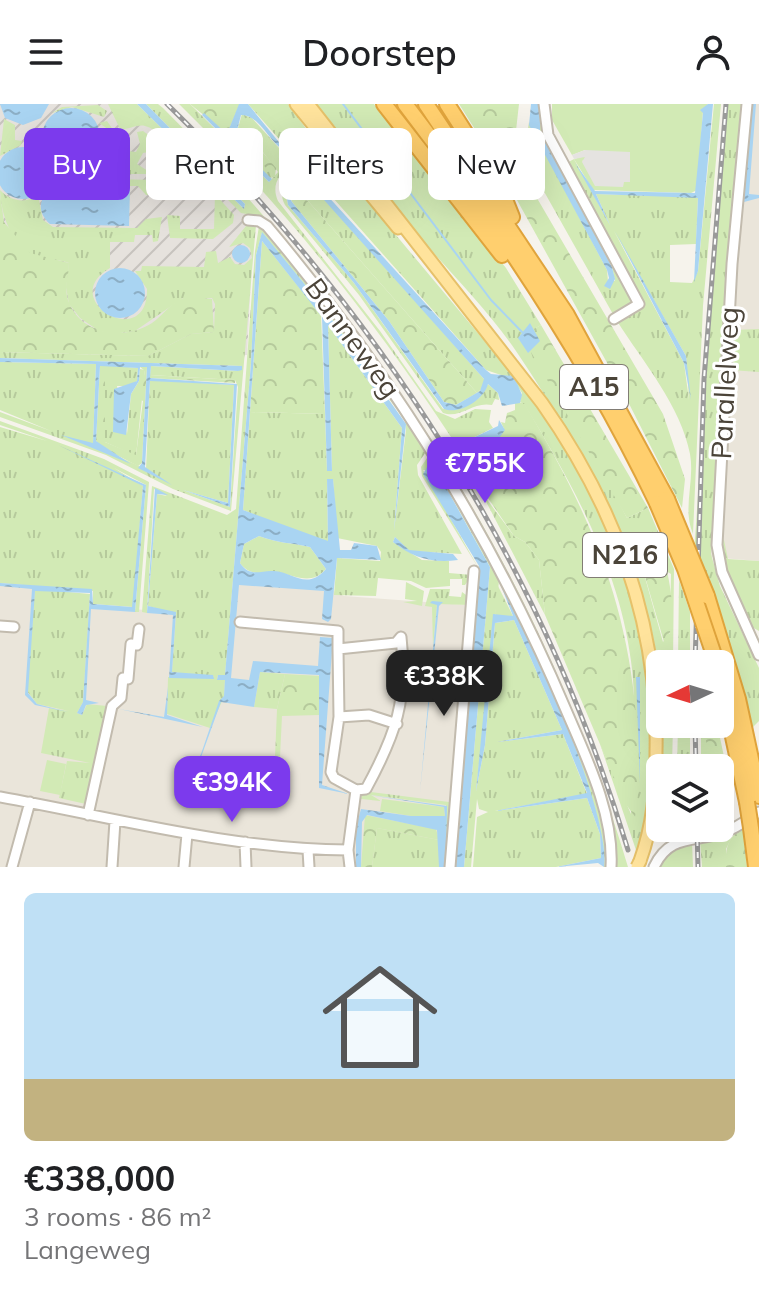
<!DOCTYPE html>
<meta charset="utf-8">
<style>
body{margin:0;font-family:Mulish,sans-serif;background:#f2f2f2;color:#202124;height:100vh;display:flex;flex-direction:column;font-size:30px;white-space:nowrap}
*{box-sizing:border-box;margin:0}
p{font-size:26px;color:#757577}
.icon{flex:none;width:44px;height:44px;fill:none;stroke:currentColor;stroke-width:2;stroke-linecap:round;stroke-linejoin:round}
.map{position:relative;height:763px;overflow:hidden}
.panel{display:flex;flex-direction:column;background:#fff;flex:1}
.panel>*{flex:none}
.top-card{position:absolute;left:24px;top:24px;width:712px;height:72px;display:flex;gap:16px}
.needle{width:52px;rotate:266deg}
.controls{position:absolute;left:646px;top:546px;display:grid;gap:16px}
.controls a{display:grid;place-items:center;width:88px;height:88px;border-radius:12px;background:#fff;box-shadow:0 8px 32px #0002;font-size:40px}
.price{position:absolute;translate:-50% -68px;padding:0 18px;border-radius:16px;background:#7c3aed;color:#fff;font-size:26px;line-height:52px;filter:drop-shadow(0 2px 4px #0008)}
.price::after{content:'';position:absolute;left:50%;top:48px;width:24px;height:18px;margin-left:-12px;background:inherit;clip-path:polygon(0 0,100% 0,50% 100%)}
.price.current{background:#222;color:#fff}
ul{padding:0;list-style:none}
li{display:grid;align-content:center;gap:16px;height:424px;padding:0 24px}
li span{display:grid;place-items:center;height:248px;border-radius:12px;color:#555}
li>.icon{margin-inline-start:auto}
span .icon{width:144px;height:144px;fill:#fffc;stroke-width:1}
li b{font-size:34px}
.pill{padding:0 28px;border-radius:12px;background:#fff;box-shadow:0 8px 32px #0002;font-size:28px;line-height:72px}
.pill.current{background:#7c3aed;color:#fff}
header{display:flex;justify-content:space-between;align-items:center;height:104px;padding:0 24px;background:#fff;font-size:36px;font-weight:600}
.map>svg:first-child{display:block}
.residential{fill:#eae5da}
.industrial{fill:url(#industrial-furrows)}
.grass{fill:url(#grass-tufts);fill-rule:evenodd}
.forest{fill:url(#forest-crowns)}
.garden{fill:#d2eab5}
.parking{fill:#e5e3e0}
.water{fill:url(#water-ripples);fill-rule:evenodd}
.lines{fill:none;stroke-linecap:round;stroke-linejoin:round}
.stream{stroke:#a9d4f2;stroke-width:2}
.minor-casing{stroke:#c2bbae;stroke-width:13}
.major-casing{stroke:#e6c16a;stroke-width:15}
.highway-casing{stroke:#e0a43c;stroke-width:18}
.minor{stroke:#fff;stroke-width:9}
.major{stroke:#ffe39c;stroke-width:11}
.highway{stroke:#ffcf6e;stroke-width:14}
.rail-casing{stroke:#9a9a9a;stroke-width:5}
.rail{stroke:#fff;stroke-width:2;stroke-dasharray:6;stroke-linecap:butt}
.major-bridge-casing{stroke:#e6c16a;stroke-width:15;stroke-linecap:butt}
.highway-bridge-casing{stroke:#e0a43c;stroke-width:18;stroke-linecap:butt}
.major-bridge{stroke:#ffe39c;stroke-width:11}
.highway-bridge{stroke:#ffcf6e;stroke-width:14}
.labels{text-anchor:middle;stroke-width:6;stroke-linejoin:round;paint-order:stroke}
.shield{fill:#fff;stroke:#817c74;stroke-width:2}
.shield-label{font-size:26px;font-weight:bold;fill:#4b4439}
.street-label{font-size:28px;fill:#4b4439;stroke:#fff}
</style>
<header><svg class="icon" aria-label="menu" viewBox="0 0 24 24"><path d="M4 6h16M4 12h16M4 18h16"/></svg>Doorstep<svg class="icon" aria-label="person" viewBox="0 0 24 24"><circle cx="12" cy="8" r="4"/><path d="M4 21q1-7 8-7t8 7"/></svg></header>
<div class="map">
<svg width="759" height="763" viewBox="0 0 759 763">
<defs>
<pattern id="industrial-furrows" width="10" height="10" patternUnits="userSpaceOnUse" patternTransform="scale(2)"><rect width="10" height="10" fill="#e6e2dd"/><path d="M-1 1l2-2M0 10L10 0M9 11l2-2" fill="none" stroke="#c7c3be"/></pattern>
<pattern id="grass-tufts" width="24" height="20" patternUnits="userSpaceOnUse" patternTransform="scale(2)"><rect width="24" height="20" fill="#d2eab5"/><path d="M3 7l-1-3M5 7V3M7 7l1-3M15 17l-1-3M17 17v-4M19 17l1-3" fill="none" stroke="#b6ca9c"/></pattern>
<pattern id="forest-crowns" width="20" height="18" patternUnits="userSpaceOnUse" patternTransform="scale(2)"><rect width="20" height="18" fill="#d2eab5"/><path d="M2 6a3 3 0 1 1 6 0M12 15a3 3 0 1 1 6 0" fill="none" stroke="#b6ca9c"/></pattern>
<pattern id="water-ripples" width="26" height="14" patternUnits="userSpaceOnUse" patternTransform="scale(2)"><rect width="26" height="14" fill="#a9d4f2"/><path d="M2 4q2-2 4 0t4 0M15 11q2-2 4 0t4 0" fill="none" stroke="#8caec5"/></pattern>
</defs>
<rect width="100%" height="100%" fill="#f6f3ec"/>
<!-- residential -->
<path class="residential" d="M736 0H759V457L709 453Z
M236 474 327 484 344 492 480 502 458 763H0V481L34 483 87 502 175 508 227 574Z"/>
<!-- industrial -->
<path class="industrial" d="M0 0H135L245 109 253 135 247 251 188 253 0 248Z"/>
<!-- grass -->
<path class="grass" d="M108 0H137L244 105 245 100 146 0H158L163 4C376 217 542 473 628 763H614V743C599 697 586 650 569 605 500 424 387 260 262 113L241 109 211 79 183 77 172 71C164 57 167 27 145 22 137 20 129 26 120 25Z
M179 0H190L269 78 278 68 246 26 240 37 274 71 270 74 234 38 242 10 252 14 289 55 279 35 248 0H288L315 37C304 57 265 68 278 97L380 227 436 307 455 315 475 305 491 306 489 318 493 324 458 341 453 336C373 214 284 103 179 0Z
M314 0H374L506 164 541 221 529 228 627 414 648 404 674 465 673 560H660V576C646 453 585 351 518 250 488 205 447 166 412 124 379 83 346 41 314 0ZM639 452 671 470 670 529 663 538Z
M714 0H721L703 202 693 430C682 404 695 378 690 350 681 302 643 258 617 217L641 201 565 60 574 55 610 121 596 90 698 93 696 140 670 141V178L692 179 698 167ZM614 127 686 252 689 296 684 259Z
M725 0H742L727 161 711 450 720 482 759 564V617L751 625 694 449Z
M98 1 107 7 104 13 72 3 52 9 62 3Z
M4 15 15 21V36L22 37 21 41 0 52Z
M538 16 634 198 614 212 528 59 525 44 529 18 607 166 608 177H615L612 163 540 27Z
M107 17 116 30 114 68H55L54 59 72 64 93 60 100 44 112 45 115 30 99 19Z
M143 27 150 32 160 46 143 49 137 60 148 67 161 49 163 66 160 70H130L121 62 128 60V51H121L123 37 126 36 127 47 136 48 140 40 137 28Z
M324 45 538 301 590 385 623 460 649 563 651 671 648 709 637 749 600 640 631 710C631 661 638 606 631 557 619 463 572 379 524 300L520 298 522 289 513 275 486 266 317 76 303 69 484 275V283L477 289 308 97 285 84 288 101 354 179 441 302 443 305 479 294 488 280 498 289 499 296 495 295 492 301C473 297 461 315 443 309L359 191 285 101C272 78 302 49 324 45Z
M50 74H75V82L50 84 39 96 43 116 53 123 137 124 146 115 162 113 158 137 153 138 152 131H135L134 138H110V164C55 196 148 249 147 185L135 167H141L142 162 204 163 206 148 216 147 218 159 230 153 235 160 244 161 252 154 250 144 243 139 229 143 246 122 256 121 231 407 173 385 106 351 0 313V308L51 327 0 306V258L96 260 93 340H90L146 365 150 276 234 281 228 399 183 386 230 403 238 283 235 276 150 271 151 262 238 267 242 262 0 254V248L148 252 191 230 214 228 215 200 212 194H183L135 227 113 230 99 227 80 214 69 200 66 183 69 159C57 154 43 157 32 151 10 137 1 110 0 86 17 104 42 98 50 74Z
M110 75 158 76 162 91H146L138 82H109Z
M215 90 234 111 233 119 213 135 170 134 167 111 180 112V125H214Z
M259 122 326 200 428 345 417 361 418 371 462 450 409 447 395 433 393 438 422 456 449 457V469L472 471 465 481H462V475H450V482L426 484 411 477 378 474 376 492 334 491 337 454 380 457 381 448 377 442 337 434 333 375H327L328 437 321 438 243 406 250 308 325 310 327 367H332L328 221 402 324 394 427 406 326 405 317 320 199 262 129 256 151 251 259 225 572 218 571 217 575 225 576 224 593 210 624 167 610 168 573H215L172 568 176 510 148 502 157 390 167 392 154 385 147 509 142 508 152 382 227 411 236 405 255 147Z
M759 225V268L730 266 732 226Z
M105 261 138 264 137 277 130 282H117L127 330 131 290 139 277 140 265 145 266 136 352 105 338Z
M0 317 104 355 149 378 139 508H135L146 381 114 364 143 382 133 503 93 500V487L0 479V323L47 337 0 321Z
M431 348 507 482 572 628 603 713 607 763H604C610 712 530 522 499 477L476 687 485 641 495 519 514 516 562 626 497 638 563 630 587 690 495 707 587 694 600 730 601 754 556 763H473L477 713 488 708 479 705 477 695 471 763H464L490 463 437 366H423L479 465 422 372 421 363Z
M480 386 514 432 525 438 539 456 545 511Z
M259 432C276 439 293 439 310 443L326 465C310 483 295 470 277 469 263 469 249 472 240 459L244 440Z
M720 434 724 436 728 455 759 457V527C730 513 725 463 720 434Z
M679 476 690 508V560H678Z
M406 478 424 487 422 502 403 498 417 497 405 495Z
M35 485 90 490 83 598 77 609 82 611 87 600 107 602 86 700 59 694 67 657 90 659 41 649 49 604 69 607 37 600 27 587Z
M430 485H450L449 492 461 493 462 488 469 493V501L437 500 433 543 432 503 425 502Z
M260 568 285 570 277 605 254 603Z
M662 620H673L672 664H661Z
M678 620H690V664H677Z
M701 620H717L719 629 707 632 709 664H701Z
M363 687 449 698 451 702 446 763V701L371 691 381 697 361 695Z
M377 724 439 736V763H372Z
M734 729 726 745V763H702L700 737Z
M692 737 693 763H659L673 745Z"/>
<!-- forest -->
<path class="forest" d="M190 0H239V2L227 30Z
M459 0H519L513 53 663 310 685 375 682 404 621 284 497 60Z
M242 24 276 64 275 73 270 74 273 71 240 37Z
M288 88 308 97 477 289 456 301 444 298 389 217 292 98Z
M0 90 4 118 30 149 69 159C69 172 64 184 68 196 80 231 124 237 152 219 162 212 170 200 181 195 190 191 203 194 212 195L214 228 191 230 148 252 0 248Z
M262 137 321 211 325 310 250 308Z
M541 221 648 404 627 414 524 236 528 228Z
M105 261V338L136 351 143 297 139 295 145 267 140 263H147L142 359 138 362 99 342 96 337 100 262Z
M150 271 235 276V279L150 274Z
M515 298 524 299C585 401 626 490 636 611 639 645 641 679 635 713L625 699 545 511 539 456 525 438 514 432 459 352C473 344 494 338 504 325L501 318 505 319 507 309 515 306Z
M660 443C668 463 681 524 664 538L639 452Z
M497 480 513 512H512L500 514 495 510Z
M285 570 321 572 320 611 282 612 280 653H275L277 605Z
M719 629 734 700 720 702V664H709L706 636 707 632Z
M365 711 436 725 439 736 377 724 372 763H361Z
M743 724 747 763H726C725 746 727 733 743 724Z"/>
<!-- garden -->
<path class="garden" d="M552 0H708L703 7 697 86 691 89 593 86 574 55 584 52 586 55 582 57 629 78 585 46 572 51 552 16Z
M47 656 66 660 60 691 40 687Z
M382 695 444 703 445 712H411L380 707Z"/>
<!-- parking -->
<path class="parking" d="M585 46 630 48V78H624L623 83 595 82 582 58 585 53 574 55 572 51Z"/>
<!-- water -->
<path class="water" d="M0 0H49L41 14 23 21 5 14Z
M137 0H146L245 100 244 105Z
M239 0H248L287 48C270 41 260 10 241 11L234 38 272 75 269 78 230 39 228 41 223 37 225 34 202 11 204 9 227 30Z
M531 0H540V27L612 163 615 175 610 185 604 182 609 174 607 166 529 21Z
M708 0H713L698 167 694 178 698 94 596 90 610 121 575 59 595 87 695 89 703 9 700 6Z
M751 0H756L749 90 759 91V94L744 98Z
M42 33a29 29 0 1 1 58 0a29 29 0 1 1-58 0Z
M-3 69a26 26 0 1 1 52 0a26 26 0 1 1-52 0Z
M305 67 486 266 491 270 514 272 522 291 520 299 502 302 498 289 488 280C484 296 459 311 444 305L354 179 288 101 285 84 292 98 389 217 444 298 456 301 480 287 484 275 308 78 302 69Z
M58 83 130 84 129 122 50 120C35 107 39 89 58 83Z
M615 127 686 252 691 296 684 259Z
M262 128 320 199 406 320 394 428 402 324 328 221 332 367H327L322 213 262 137 243 406 328 437 327 375H333L340 446H351L354 439 377 442 381 456 337 454 331 515 328 518 322 515 324 487 239 481 231 574 249 576 253 557 318 562 320 533 333 534 322 681 349 690 319 684V571L260 568 254 603 221 598 200 656 189 673 201 650 219 597 224 592 225 576H217L218 571H225L251 259 256 151ZM259 432C276 439 293 439 310 443L326 465C307 487 293 468 274 467 260 466 250 474 240 459L244 440Z
M232 150a9 9 0 1 1 18 0a9 9 0 1 1-18 0Z
M95 189a25 25 0 1 1 50 0a25 25 0 1 1-50 0Z
M530 219 540 237 528 249 518 234Z
M0 254 242 262V266L238 267 151 262 150 274 237 280 230 403 183 386 228 399 234 281 150 277 145 363 172 381 138 364 142 359 147 263H140L139 277 131 290 126 331 113 328 114 285 137 277 138 264 100 262 96 337 131 360 61 331 93 339 96 260 0 258Z
M499 316 505 326 499 334 461 350 458 341 498 322Z
M58 341 146 381 135 508 91 505 86 596 99 599 86 601 82 611 77 609 83 598 90 489 35 487 28 589 37 600 68 608 35 601 25 591 32 485 0 482V479L92 485 93 500 132 503 143 382Z
M431 356 490 463 464 763H455L479 462 423 370Z
M155 384 168 391 157 390 148 502 176 508 172 568 213 571 214 575 169 574 173 511 147 509Z
M395 433 409 446 453 450 458 456C432 460 412 453 393 438Z
M499 477C529 522 612 713 604 763L598 759 556 763 601 754 600 730 587 694 495 707 587 689 563 630 497 638 562 626 514 516 495 519 485 641 476 687 493 510 513 512Z
M432 497 443 498 439 502 420 688 437 501 430 499Z
M636 573H640V679Z
M168 583 167 611 203 623 119 605 164 613Z
M369 691 447 702 446 763H439L437 726 367 711 362 718 361 763H356V723L361 705 411 712H445L444 703Z"/>
<g class="lines">
<!-- stream -->
<path class="stream" d="M343 0 491 196 522 228"/>
<!-- minor casing -->
<g class="minor-casing">
<path id="minor" d="M544 0 548 31 639 200 614 215
M747 0 732 160 717 441 722 468 759 551
M248 116 259 117 267 122C391 269 491 429 566 606 587 655 614 710 611 763
M240 518 338 527V545
M0 522 14 523
M339 613 369 611 397 620
M0 693C116 714 230 745 348 746
M88 711 112 602 121 594 123 574 128 575 131 540 137 541 139 525
M245 738 246 763
M308 746 309 763
M12 763 30 698
M112 763 115 717
M184 763 187 730
M350 763 348 746 356 686 334 674 331 668 339 613 338 545 396 539 401 533C408 596 396 630 366 685L356 686
M450 763 474 467
M654 763C670 729 695 739 725 728 737 724 748 715 759 708"/>
</g>
<!-- major casing -->
<g class="major-casing">
<path id="major" d="M296 0 398 124
M308 0 542 299C616 404 659 519 656 648 656 686 653 721 640 757"/>
</g>
<!-- highway casing -->
<g class="highway-casing">
<path id="highway" d="M384 0 502 151
M405 0C500 124 590 258 657 399
M426 0 567 211 667 395
M447 0 500 83 512 113
M707 492 738 595 759 692
M720 572 747 698
M751 724 756 763"/>
</g>
<!-- minor -->
<use href="#minor" class="minor"/>
<!-- major -->
<use href="#major" class="major"/>
<!-- highway -->
<use href="#highway" class="highway"/>
<!-- rail casing -->
<g class="rail-casing">
<path id="rail" d="M167 0C378 206 543 462 628 746
M695 560 704 275 726 0
M695 620 696 664
M697 724 698 763"/>
</g>
<!-- rail -->
<use href="#rail" class="rail"/>
<!-- major-bridge casing -->
<g class="major-bridge-casing">
<path id="major-bridge" d="M637 763 640 757"/>
</g>
<!-- highway-bridge casing -->
<g class="highway-bridge-casing">
<path id="highway-bridge" d="M667 395 707 492
M657 399 685 465 717 560
M747 698 751 724"/>
</g>
<!-- major-bridge -->
<use href="#major-bridge" class="major-bridge"/>
<!-- highway-bridge -->
<use href="#highway-bridge" class="highway-bridge"/>
</g>
<g class="labels">
<!-- shield labels -->
<g class="shield">
<rect x="560" y="261" width="68" height="44" rx="6"/>
<rect x="583" y="429" width="84" height="44" rx="6"/>
</g>
<g class="shield-label">
<text x="594" y="292">A15</text>
<text x="625" y="460">N216</text>
</g>
<!-- street labels -->
<g class="street-label">
<text transform="translate(353 234) rotate(54)" y="10">Banneweg</text>
<text transform="translate(725 279) rotate(-87)" y="10">Parallelweg</text>
</g>
</g>
</svg>
<div class="controls">
<a><svg class="needle" viewBox="-14 -14 28 28"><path d="M0-13l5 13h-10z" fill="#e53935"/><path d="M0 13l5-13h-10z" fill="#757577"/></svg></a>
<a><svg class="icon" aria-label="layers" viewBox="0 0 24 24"><path d="M12 4l9 5-9 5-9-5zM3 14l9 5 9-5"/></svg></a>
</div>
<b class="price" style="left:485px;top:401px">€755K</b>
<b class="price current" style="left:444px;top:614px">€338K</b>
<b class="price" style="left:232px;top:720px">€394K</b>
<div class="top-card">
<a class="pill current">Buy</a>
<a class="pill">Rent</a>
<a class="pill">Filters</a>
<a class="pill">New</a>
</div>
</div>
<section class="panel">
<ul>
<li><span style="background:linear-gradient(#bfe0f5 75%,#c2b280 0)"><svg class="icon" aria-label="home" viewBox="0 0 24 24"><path d="M3 11l9-7 9 7M6 9v11h12V9"/></svg></span><div><b>€338,000</b><p>3 rooms · 86 m²</p><p>Langeweg</p></div></li>
</ul>
</section>
